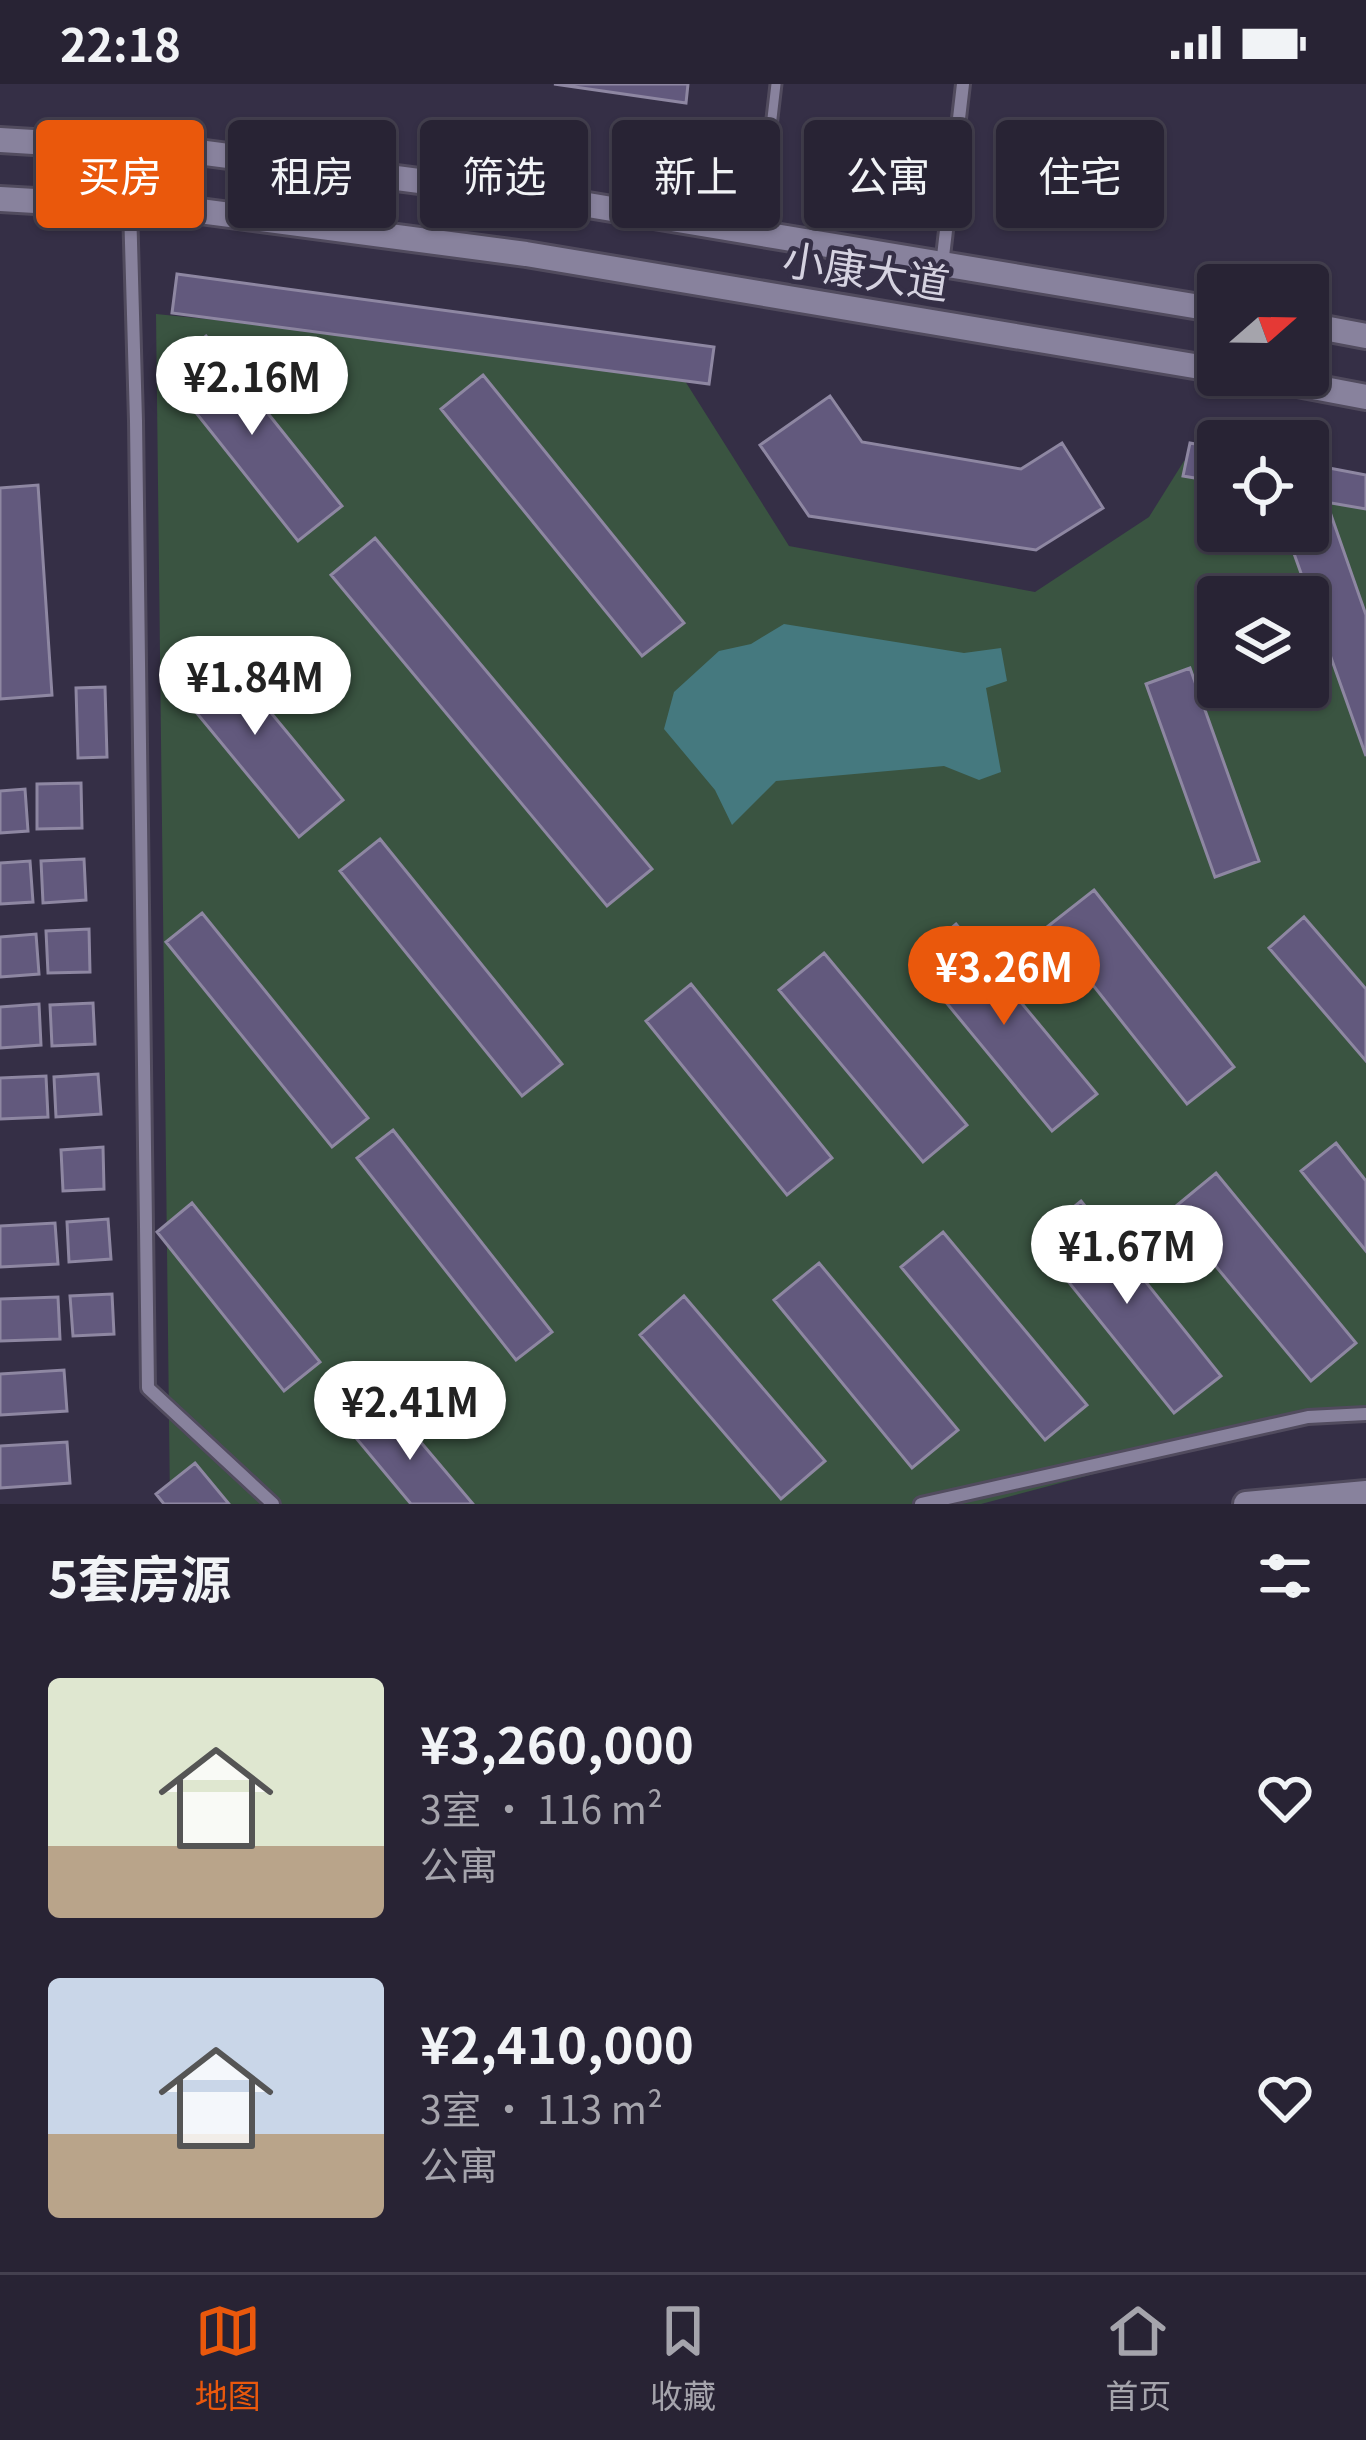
<!DOCTYPE html>
<html lang="zh">
<meta charset="utf-8">
<style>
body{margin:0;font-family:Georgia,"Noto Sans SC",serif;background:#342f40;color:#f1f3f6;height:100vh;display:flex;flex-direction:column;font-size:45px;white-space:nowrap}
*{box-sizing:border-box;margin:0}
p{font-size:39px;color:#a5a4ac}
.icon{flex:none;width:66px;height:66px;fill:none;stroke:currentColor;stroke-width:2;stroke-linecap:round;stroke-linejoin:round}
.map{position:relative;height:1420px;overflow:hidden}
.details{display:flex;flex-direction:column;background:#282334;flex:1}
.details>*{flex:none}
.hud{position:absolute;left:36px;top:36px;width:1296px;height:108px;display:flex;gap:24px}
.needle{width:78px;rotate:70deg}
.fabs{position:absolute;left:1197px;top:180px;display:grid;gap:24px}
.fabs a{display:grid;place-items:center;width:132px;height:132px;border-radius:12px;background:#282334;box-shadow:0 3px 9px #0004,0 0 0 3px #44404f;font-size:60px}
.price{position:absolute;translate:-50% -102px;padding:0 27px;border-radius:42px;background:#fff;color:#222;font-size:39px;line-height:78px;filter:drop-shadow(0 3px 6px #0008)}
.price::after{content:'';position:absolute;left:50%;top:72px;width:36px;height:27px;margin-left:-18px;background:inherit;clip-path:polygon(0 0,100% 0,50% 100%)}
.price.selected{background:#ea580c;color:#fff}
ul{padding:0;list-style:none}
li{display:flex;align-items:center;gap:36px;height:300px;padding:0 48px}
li span{display:grid;place-items:center;flex:none;width:336px;height:240px;border-radius:12px;color:#555}
li>.icon{margin-inline-start:auto}
span .icon{width:144px;height:144px;fill:#fffc;stroke-width:1}
li b{font-size:51px}
h2{display:flex;justify-content:space-between;align-items:center;height:144px;padding:0 48px;font-size:51px}
.chip{padding:0 42px;border-radius:12px;background:#282334;box-shadow:0 3px 9px #0004,0 0 0 3px #44404f;font-size:42px;line-height:108px}
.chip.selected{background:#ea580c;color:#fff}
.status{display:flex;justify-content:space-between;align-items:center;height:84px;padding:0 60px;background:#282334;direction:ltr}
.status svg{height:33px;fill:currentColor}
.menu{display:flex;justify-content:space-around;align-items:center;height:168px;border-top:3px solid #44404f;background:#282334;font-size:33px;color:#a5a4ac}
.menu a{display:grid;justify-items:center;gap:6px}
.menu .selected{color:#ea580c}
.map>svg:first-child{display:block}
.green{fill:#3a5441;fill-rule:evenodd}
.water{fill:#45797f}
.building{fill:#62597d;stroke:#8e87a2;stroke-width:3}
.lines{fill:none;stroke-linecap:round;stroke-linejoin:round}
.lane-casing{stroke:#514b5e;stroke-width:15}
.street-casing{stroke:#514b5e;stroke-width:18}
.secondary-casing{stroke:#514b5e;stroke-width:30}
.lane{stroke:#88829d;stroke-width:9}
.street{stroke:#88829d;stroke-width:12}
.secondary{stroke:#88829d;stroke-width:24}
.labels{text-anchor:middle;stroke-width:9;stroke-linejoin:round;paint-order:stroke}
.street-label{font-size:42px;fill:#d5d2e0;stroke:#352f46}
</style>
<div class="status"><b>22:18</b><svg viewBox="0 0 49 12"><path d="M0 12V9h3v3zM5 12V6h3v6zM10 12V3h3v9zM15 12V0h3v12zM26 1h20v11H26zM47 4h2v5h-2z"/></svg></div>
<div class="map">
<svg width="1366" height="1420" viewBox="0 0 1366 1420">
<rect width="100%" height="100%" fill="#352f46"/>
<!-- green -->
<path class="green" d="M156 230 556 270 685 297 789 462 1035 508 1149 433 1184 377 1218 384V447H1308V401L1366 413V1330L1308 1333 981 1420H170ZM1218 513H1308V603H1218Z"/>
<!-- water -->
<path class="water" d="M784 540 964 569 1001 564 1007 597 986 604 1001 688 979 696 944 682 776 697 732 741 715 706 664 645 674 608 719 567 751 560Z"/>
<!-- building -->
<path class="building" d="M554 0H688L686 19Z
M177 190 714 263 709 300 172 229Z
M206 252 342 422 298 457 162 286Z
M483 291 684 539 642 572 441 325Z
M830 312 862 358 1021 385 1062 359 1103 424 1036 466 809 432 760 361Z
M1190 359 1218 364V398L1183 392Z
M1308 380 1366 391V425L1308 415Z
M38 401 52 611 0 615V404Z
M1330 428 1366 531V672L1286 447H1308V436Z
M375 454 652 785 607 822 331 491Z
M211 556 343 716 299 753 167 593Z
M1190 584 1259 777 1215 793 1146 600Z
M105 603 107 673 78 674 76 604Z
M81 699 82 744 37 745V700Z
M25 705 28 747 0 749V707Z
M380 755 562 980 522 1012 340 787Z
M84 775 86 816 43 819 41 777Z
M30 777 33 818 0 820V779Z
M1094 806 1234 983 1187 1020 1047 843Z
M202 829 368 1034 332 1063 166 858Z
M1304 833 1366 905V977L1269 864Z
M956 840 1097 1010 1052 1047 912 877Z
M89 845 90 888 48 889 46 847Z
M36 850 39 890 0 893V853Z
M824 869 967 1041 923 1078 779 906Z
M691 900 832 1074 787 1111 646 937Z
M93 919 95 960 52 962 50 921Z
M39 920 41 961 0 964V923Z
M98 990 101 1030 56 1033 54 993Z
M46 992 48 1033 0 1035V994Z
M393 1046 552 1248 516 1276 357 1074Z
M1336 1059 1366 1097V1167L1301 1087Z
M103 1063 104 1105 63 1107 61 1066Z
M1216 1089 1356 1259 1311 1297 1170 1127Z
M1081 1117 1221 1292 1174 1329 1034 1155Z
M192 1119 320 1278 284 1307 157 1148Z
M108 1135 111 1175 69 1178 67 1138Z
M55 1139 58 1180 0 1183V1142Z
M943 1148 1087 1321 1045 1356 901 1183Z
M819 1179 958 1346 912 1384 774 1216Z
M112 1210 114 1250 73 1252 70 1212Z
M684 1212 825 1377 781 1415 640 1251Z
M58 1213 60 1255 0 1257V1215Z
M64 1286 67 1327 0 1331V1290Z
M392 1324 473 1420H411L356 1354Z
M67 1358 70 1399 0 1404V1362Z
M195 1379 229 1420H164L156 1410Z"/>
<g class="lines">
<!-- lane casing -->
<g class="lane-casing">
<path id="lane" d="M759 146 776 0"/>
</g>
<!-- street casing -->
<g class="street-casing">
<path id="street" d="M130 123 136 337 148 1304 273 1420
M942 181 963 0
M921 1420 1308 1333 1366 1330"/>
</g>
<!-- secondary casing -->
<g class="secondary-casing">
<path id="secondary" d="M0 56 198 68 534 112 1218 226
M0 115 192 126 526 170 1218 286
M1308 241 1366 252
M1250 291 1366 313
M1246 1420 1366 1409"/>
</g>
<!-- lane -->
<use href="#lane" class="lane"/>
<!-- street -->
<use href="#street" class="street"/>
<!-- secondary -->
<use href="#secondary" class="secondary"/>
</g>
<g class="labels">
<!-- street labels -->
<g class="street-label">
<text transform="translate(866 188) rotate(9)" y="15">小康大道</text>
</g>
</g>
</svg>
<div class="fabs">
<a><svg class="needle" viewBox="-14 -14 28 28"><path d="M0-13l5 13h-10z" fill="#e53935"/><path d="M0 13l5-13h-10z" fill="#a5a4ac"/></svg></a>
<a><svg class="icon" aria-label="locate" viewBox="0 0 24 24"><circle cx="12" cy="12" r="6"/><path d="M12 2v4M12 18v4M2 12h4M18 12h4"/></svg></a>
<a><svg class="icon" aria-label="layers" viewBox="0 0 24 24"><path d="M12 4l9 5-9 5-9-5zM3 14l9 5 9-5"/></svg></a>
</div>
<b class="price" style="left:252px;top:354px">¥2.16M</b>
<b class="price" style="left:255px;top:654px">¥1.84M</b>
<b class="price selected" style="left:1004px;top:944px">¥3.26M</b>
<b class="price" style="left:1127px;top:1223px">¥1.67M</b>
<b class="price" style="left:410px;top:1379px">¥2.41M</b>
<div class="hud">
<a class="chip selected">买房</a>
<a class="chip">租房</a>
<a class="chip">筛选</a>
<a class="chip">新上</a>
<a class="chip">公寓</a>
<a class="chip">住宅</a>
</div>
</div>
<section class="details">
<h2>5套房源<svg class="icon" aria-label="filters" viewBox="0 0 24 24"><path d="M4 7h16M4 17h16"/><circle cx="9" cy="7" r="2"/><circle cx="15" cy="17" r="2"/></svg></h2>
<ul>
<li><span style="background:linear-gradient(#dfe7d0 70%,#b9a48a 0)"><svg class="icon" aria-label="home" viewBox="0 0 24 24"><path d="M3 11l9-7 9 7M6 9v11h12V9"/></svg></span><div><b>¥3,260,000</b><p>3室 · 116 m²</p><p>公寓</p></div><svg class="icon" aria-label="heart" viewBox="0 0 24 24"><path d="M12 20l-8-8c-3-5 5-10 8-4 3-6 11-1 8 4z"/></svg></li>
<li><span style="background:linear-gradient(#c9d6e8 65%,#b9a48a 0)"><svg class="icon" aria-label="home" viewBox="0 0 24 24"><path d="M3 11l9-7 9 7M6 9v11h12V9"/></svg></span><div><b>¥2,410,000</b><p>3室 · 113 m²</p><p>公寓</p></div><svg class="icon" aria-label="heart" viewBox="0 0 24 24"><path d="M12 20l-8-8c-3-5 5-10 8-4 3-6 11-1 8 4z"/></svg></li>
</ul>
</section>
<nav class="menu">
<a class="selected"><svg class="icon" aria-label="map" viewBox="0 0 24 24"><path d="M3 6l6-2 6 2 6-2v14l-6 2-6-2-6 2zM9 4v14M15 6v14"/></svg>地图</a>
<a><svg class="icon" aria-label="saved" viewBox="0 0 24 24"><path d="M7 4h10v16l-5-4-5 4z"/></svg>收藏</a>
<a><svg class="icon" aria-label="home" viewBox="0 0 24 24"><path d="M3 11l9-7 9 7M6 9v11h12V9"/></svg>首页</a>
</nav>
